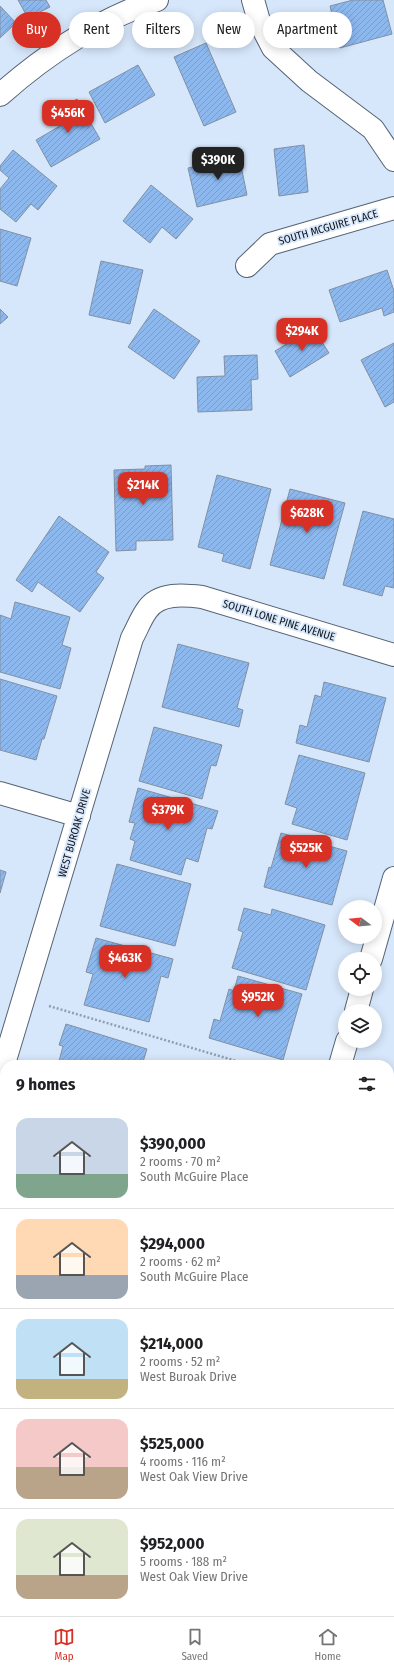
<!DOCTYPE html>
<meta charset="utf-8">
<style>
body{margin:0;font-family:"Fira Sans Condensed",sans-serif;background:#f2f2f2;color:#202124;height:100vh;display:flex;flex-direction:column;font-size:15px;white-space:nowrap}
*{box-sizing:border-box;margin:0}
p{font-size:13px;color:#757577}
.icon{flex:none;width:22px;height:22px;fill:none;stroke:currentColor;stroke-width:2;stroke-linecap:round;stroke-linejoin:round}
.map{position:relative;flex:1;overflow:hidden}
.sheet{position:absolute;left:0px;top:1060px;width:394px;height:556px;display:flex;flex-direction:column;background:#fff;border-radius:16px 16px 0 0;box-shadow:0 2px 10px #0003}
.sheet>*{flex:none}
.hud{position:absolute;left:12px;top:12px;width:370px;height:36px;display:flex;gap:8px}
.needle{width:26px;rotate:286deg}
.buttons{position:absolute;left:338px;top:900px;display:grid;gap:8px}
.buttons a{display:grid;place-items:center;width:44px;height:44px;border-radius:50%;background:#fff;box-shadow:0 2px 10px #0003;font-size:20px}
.price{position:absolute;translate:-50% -34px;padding:0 9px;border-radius:8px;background:#d93025;color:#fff;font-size:13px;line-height:26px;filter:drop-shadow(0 1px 2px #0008)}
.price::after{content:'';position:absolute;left:50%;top:24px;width:12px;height:9px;margin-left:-6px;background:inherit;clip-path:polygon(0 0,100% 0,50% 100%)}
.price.selected{background:#222;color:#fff}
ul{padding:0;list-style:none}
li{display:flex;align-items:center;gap:12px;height:100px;padding:0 16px}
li+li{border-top:1px solid #e0e0e0}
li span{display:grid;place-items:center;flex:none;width:112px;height:80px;border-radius:12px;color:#555}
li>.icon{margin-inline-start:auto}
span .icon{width:48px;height:48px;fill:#fffc;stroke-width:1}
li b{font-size:17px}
h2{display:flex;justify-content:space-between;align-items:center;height:48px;padding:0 16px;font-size:17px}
.pill{padding:0 14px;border-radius:18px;background:#fff;box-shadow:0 2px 10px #0003;font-size:14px;line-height:36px}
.pill.selected{background:#d93025;color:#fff}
.dock{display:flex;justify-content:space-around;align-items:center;height:56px;border-top:1px solid #e0e0e0;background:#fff;font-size:11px;color:#757577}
.dock a{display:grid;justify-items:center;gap:2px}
.dock .selected{color:#d93025}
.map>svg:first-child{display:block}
.park{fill:#c8cf98}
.building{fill:url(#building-hatch);stroke:#8190a2}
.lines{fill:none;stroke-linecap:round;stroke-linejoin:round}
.minor-casing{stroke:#556374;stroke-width:24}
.tertiary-casing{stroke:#556374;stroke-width:24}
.path{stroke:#929eae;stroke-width:2.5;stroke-dasharray:2 2;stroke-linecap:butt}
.minor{stroke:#fff;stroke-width:22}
.tertiary{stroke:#fff;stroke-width:22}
.labels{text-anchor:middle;stroke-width:3.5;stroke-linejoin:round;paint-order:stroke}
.street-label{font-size:11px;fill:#0e131a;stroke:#d7e7fb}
</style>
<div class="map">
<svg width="394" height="1616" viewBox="0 0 394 1616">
<defs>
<pattern id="building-hatch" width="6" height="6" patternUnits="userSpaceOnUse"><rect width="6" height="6" fill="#8db8ee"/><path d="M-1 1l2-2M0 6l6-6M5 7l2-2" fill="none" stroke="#789dcc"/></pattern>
</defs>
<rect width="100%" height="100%" fill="#d7e7fb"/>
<!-- park -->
<path class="park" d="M394 1392V1578L389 1587V1395Z
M215 1611H376L373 1616H217Z"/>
<!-- building -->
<path class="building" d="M18 0H46L50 7 28 18Z
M353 0H383L392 34 340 48 330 6Z
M0 6 16 23 0 38Z
M206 43 236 112 204 126 174 57Z
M138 65 155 95 105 123 89 92Z
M77 99 100 139 51 167 36 140 60 126 53 113Z
M304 145 308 192 279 196 274 149Z
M13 150 57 186 38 210 31 204 16 222 0 209V189L9 178 0 170V166Z
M239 156 247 195 197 207 188 168Z
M151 185 193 219 176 239 162 227 150 243 123 221Z
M0 229 31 238 17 286 0 281Z
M101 261 143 270 130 324 89 315Z
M387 270 394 291V312L384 316 382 308 340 322 329 290Z
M0 309 8 317 0 324Z
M154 309 200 341 174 379 128 347Z
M313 328 329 353 290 377 275 351Z
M394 343V402L385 407 361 360Z
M257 355 258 379 251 380 252 410 198 412 197 377 225 376 224 356Z
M171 465 173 540 136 541V550L116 551 114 470 145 469V466Z
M217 475 271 489 250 569 222 561 224 554 198 547Z
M290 489 345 503 324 579 270 565Z
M363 511 394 519V588L385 586 382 596 343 585Z
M59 516 109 552 96 572 104 578 80 612 38 582 32 592 16 580Z
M15 602 70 617 62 645 71 648 60 689 0 672V615L11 619Z
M178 644 249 663 237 708 243 710 239 727 162 707Z
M0 679 57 696 44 739H42L36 760 0 750Z
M324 682 386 698 369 762 296 743 300 725 307 727 315 695 321 697Z
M154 727 222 745 216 766 211 765 202 799 139 781Z
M299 755 365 773 347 840 292 824 297 808 285 804Z
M138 788 218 811 212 829 207 828 198 862 186 858 181 875 130 860 135 841 130 839 135 823 129 822Z
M281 833 347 851 332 905 264 887 269 867 271 868Z
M117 864 191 884 175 946 100 926Z
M0 870 6 872 0 893Z
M244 908 271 915 272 909 325 925 306 990 232 968 243 932 238 930Z
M96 938 173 959 168 978 161 976 149 1022 84 1005 93 974 86 972Z
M238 976 302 994 283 1060 209 1038 214 1019 220 1021 229 989 234 991Z
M66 1024 147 1049 142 1065H58L63 1046 59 1045Z
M389 1080 394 1081V1100L389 1098Z
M389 1109 394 1111V1175L389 1174Z
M389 1204 394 1205V1283H389Z"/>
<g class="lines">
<!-- minor casing -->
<g class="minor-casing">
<path id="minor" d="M253 0 259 21 273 48 309 81 373 129 394 160
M0 95C46 54 98 20 157 0
M247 266 270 244 394 208
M0 793 79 816
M371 959 394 878
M356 1011 362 989
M340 1065 347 1041
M0 1077 132 638C137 629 141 618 147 610 159 592 185 595 202 597L394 655
M0 1440 5 1453
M61 1611 62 1616"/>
</g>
<!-- tertiary casing -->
<g class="tertiary-casing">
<path id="tertiary" d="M389 1353 394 1350
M0 1526 5 1524"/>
</g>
<!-- path -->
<path class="path" d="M49 1006 250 1065
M389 1392 394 1403
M389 1451 394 1450
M389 1496 394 1494"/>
<!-- minor -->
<use href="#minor" class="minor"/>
<!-- tertiary -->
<use href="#tertiary" class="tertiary"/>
</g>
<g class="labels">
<!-- street labels -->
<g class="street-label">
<text transform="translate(328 227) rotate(-16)" y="4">SOUTH MCGUIRE PLACE</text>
<text transform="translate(279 620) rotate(17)" y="4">SOUTH LONE PINE AVENUE</text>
<text transform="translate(74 833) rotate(-74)" y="4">WEST BUROAK DRIVE</text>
</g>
</g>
</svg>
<div class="buttons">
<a><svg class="needle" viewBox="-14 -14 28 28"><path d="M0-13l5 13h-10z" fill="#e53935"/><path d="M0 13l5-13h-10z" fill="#757577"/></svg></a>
<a><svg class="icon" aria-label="locate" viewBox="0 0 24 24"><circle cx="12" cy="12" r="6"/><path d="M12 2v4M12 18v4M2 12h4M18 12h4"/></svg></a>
<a><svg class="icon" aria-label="layers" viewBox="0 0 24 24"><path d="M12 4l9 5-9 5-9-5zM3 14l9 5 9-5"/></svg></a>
</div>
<b class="price" style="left:68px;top:134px">$456K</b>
<b class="price selected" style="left:218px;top:181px">$390K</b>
<b class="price" style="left:302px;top:352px">$294K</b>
<b class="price" style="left:143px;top:506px">$214K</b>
<b class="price" style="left:307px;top:534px">$628K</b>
<b class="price" style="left:168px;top:831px">$379K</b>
<b class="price" style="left:306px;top:869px">$525K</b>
<b class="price" style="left:125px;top:979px">$463K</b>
<b class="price" style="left:258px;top:1018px">$952K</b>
<div class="hud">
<a class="pill selected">Buy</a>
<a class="pill">Rent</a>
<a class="pill">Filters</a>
<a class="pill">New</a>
<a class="pill">Apartment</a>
</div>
<section class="sheet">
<h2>9 homes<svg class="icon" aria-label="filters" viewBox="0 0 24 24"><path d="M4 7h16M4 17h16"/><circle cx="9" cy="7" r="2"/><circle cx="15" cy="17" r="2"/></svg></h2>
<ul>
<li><span style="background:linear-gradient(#c9d6e8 70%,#7fa58c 0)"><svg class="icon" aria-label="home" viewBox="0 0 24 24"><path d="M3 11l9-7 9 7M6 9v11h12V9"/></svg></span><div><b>$390,000</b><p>2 rooms · 70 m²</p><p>South McGuire Place</p></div></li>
<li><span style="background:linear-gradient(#ffd9b3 70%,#9aa5b1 0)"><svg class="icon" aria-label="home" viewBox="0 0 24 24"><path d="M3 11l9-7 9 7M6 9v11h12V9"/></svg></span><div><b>$294,000</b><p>2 rooms · 62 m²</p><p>South McGuire Place</p></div></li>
<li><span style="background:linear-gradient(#bfe0f5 75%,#c2b280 0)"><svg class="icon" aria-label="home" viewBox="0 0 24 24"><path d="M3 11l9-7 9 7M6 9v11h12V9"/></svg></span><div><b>$214,000</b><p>2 rooms · 52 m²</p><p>West Buroak Drive</p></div></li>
<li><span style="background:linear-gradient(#f6c9c9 60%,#b9a48a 0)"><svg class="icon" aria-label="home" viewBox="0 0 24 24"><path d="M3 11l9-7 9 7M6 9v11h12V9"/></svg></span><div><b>$525,000</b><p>4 rooms · 116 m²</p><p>West Oak View Drive</p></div></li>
<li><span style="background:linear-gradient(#dfe7d0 70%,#b9a48a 0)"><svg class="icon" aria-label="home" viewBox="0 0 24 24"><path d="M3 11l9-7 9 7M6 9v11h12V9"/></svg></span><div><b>$952,000</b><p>5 rooms · 188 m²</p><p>West Oak View Drive</p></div></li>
</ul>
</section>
</div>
<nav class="dock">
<a class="selected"><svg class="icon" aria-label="map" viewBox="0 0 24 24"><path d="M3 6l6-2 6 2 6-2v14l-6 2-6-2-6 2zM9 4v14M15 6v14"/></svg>Map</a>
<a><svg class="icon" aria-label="saved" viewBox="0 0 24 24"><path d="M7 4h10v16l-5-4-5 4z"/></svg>Saved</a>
<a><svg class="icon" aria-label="home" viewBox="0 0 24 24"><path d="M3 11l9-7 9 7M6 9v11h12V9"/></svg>Home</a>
</nav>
